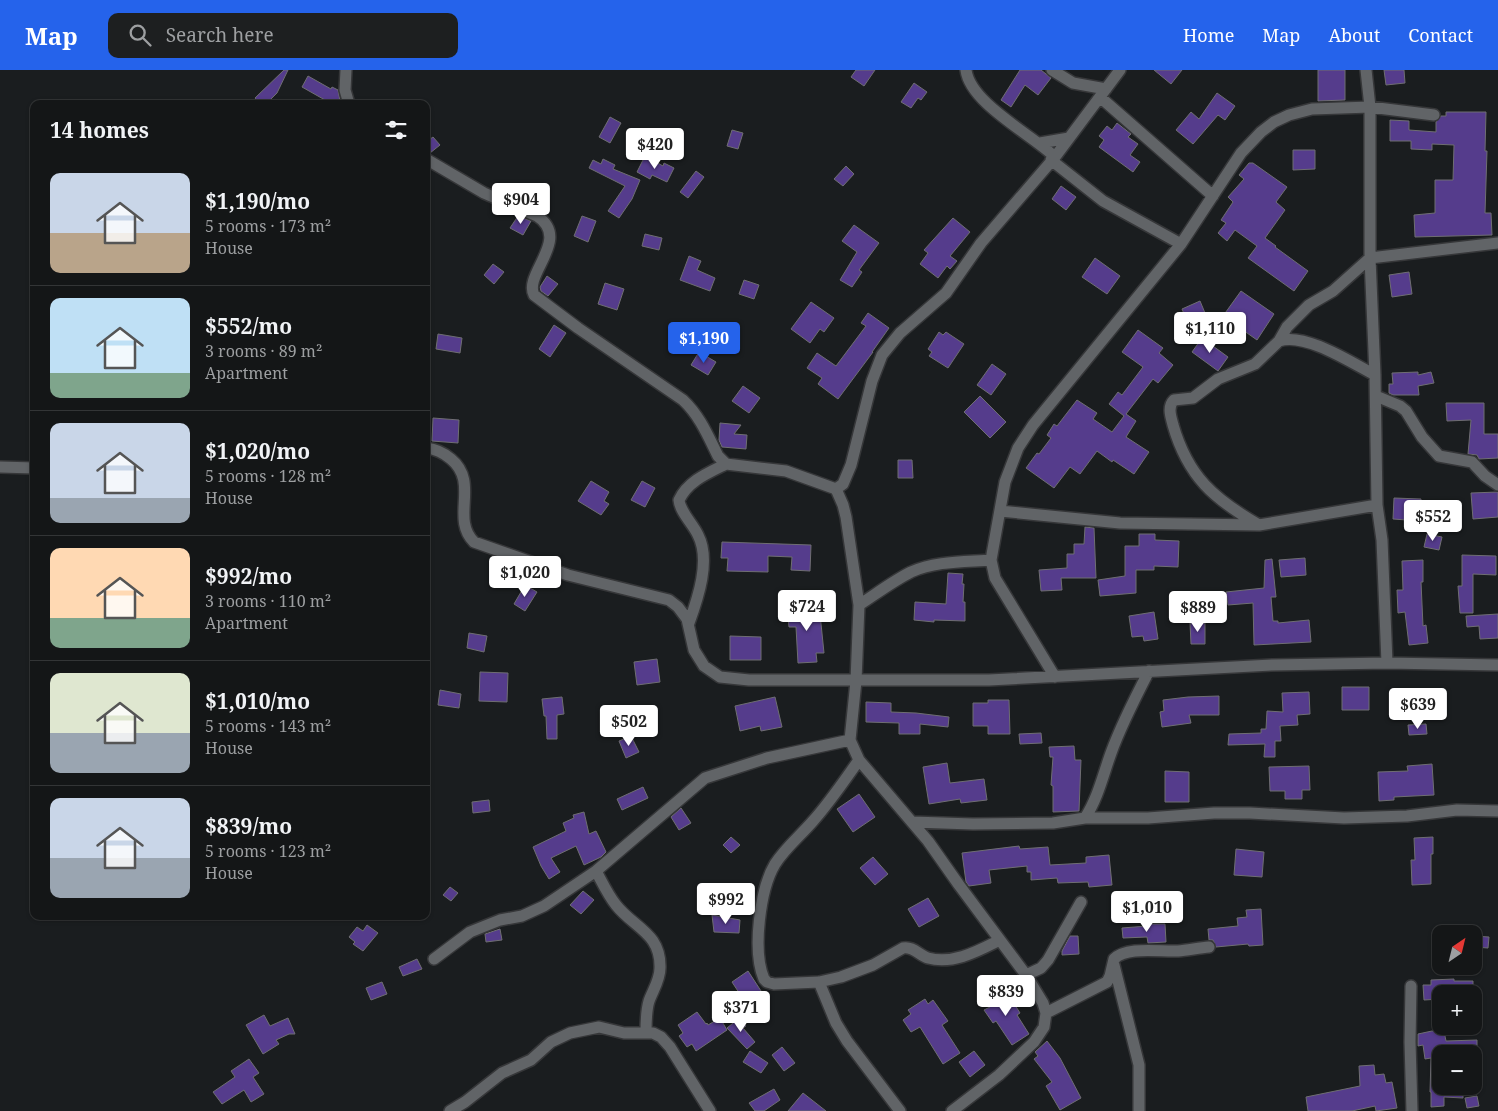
<!DOCTYPE html>
<meta charset="utf-8">
<style>
body{margin:0;font-family:"Noto Serif",serif;background:#1d1f20;color:#f1f3f6;height:100vh;display:flex;flex-direction:column;font-size:19px;white-space:nowrap}
*{box-sizing:border-box;margin:0}
p{font-size:16px;color:#9d9fa1}
.icon{flex:none;width:28px;height:28px;fill:none;stroke:currentColor;stroke-width:2;stroke-linecap:round;stroke-linejoin:round}
.map{position:relative;flex:1;overflow:hidden}
.sheet{position:absolute;left:30px;top:30px;width:400px;height:820px;display:flex;flex-direction:column;background:#141617;border-radius:10px;box-shadow:0 1px 4px #0004,0 0 0 1px #333536}
.sheet>*{flex:none}
.needle{width:32px;rotate:35deg}
.controls{position:absolute;left:1432px;top:855px;display:grid;gap:10px}
.controls a{display:grid;place-items:center;width:50px;height:50px;border-radius:10px;background:#141617;box-shadow:0 1px 4px #0004,0 0 0 1px #333536;font-size:25px}
.price{position:absolute;translate:-50% -42px;padding:0 11px;border-radius:5px;background:#fff;color:#222;font-size:16px;line-height:32px;filter:drop-shadow(0 1px 2px #0008)}
.price::after{content:'';position:absolute;left:50%;top:30px;width:15px;height:11px;margin-left:-8px;background:inherit;clip-path:polygon(0 0,100% 0,50% 100%)}
.price.active{background:#2563eb;color:#fff}
ul{padding:0;list-style:none}
li{display:flex;align-items:center;gap:15px;height:125px;padding:0 20px}
li+li{border-top:1px solid #333536}
li span{display:grid;place-items:center;flex:none;width:140px;height:100px;border-radius:10px;color:#555}
li>.icon{margin-inline-start:auto}
span .icon{width:60px;height:60px;fill:#fffc;stroke-width:1}
li b{font-size:21px}
h2{display:flex;justify-content:space-between;align-items:center;height:60px;padding:0 20px;font-size:21px}
header{display:flex;align-items:center;gap:30px;box-sizing:border-box;height:70px;padding:0 25px;background:#2563eb;color:#fff}
header strong{font-size:24px}
nav{display:flex;gap:28px;margin-inline-start:auto;font-size:18px}
.search{width:350px;height:45px;background:#1d1f20;display:flex;align-items:center;gap:12px;box-sizing:border-box;padding:0 18px;border-radius:10px;color:#9d9fa1;font-size:19px}
.map>svg:first-child{display:block}
.building{fill:#553c8c;stroke:#6f6e72}
.lines{fill:none;stroke-linecap:round;stroke-linejoin:round}
.street-casing{stroke:#363739;stroke-width:14}
.street{stroke:#616467;stroke-width:11}
</style>
<header>
<strong>Map</strong>
<div class="search"><svg class="icon" aria-label="search" viewBox="0 0 24 24"><circle cx="10" cy="10" r="6"/><path d="M15 15l6 6"/></svg>Search here</div>
<nav><a>Home</a><a>Map</a><a>About</a><a>Contact</a></nav>
</header>
<div class="map">
<svg width="1498" height="1041" viewBox="0 0 1498 1041">
<rect width="100%" height="100%" fill="#1a1d1f"/>
<!-- building -->
<path class="building" d="M284 0H288L277 23 266 34H260L255 28Z
M856 0H875L864 16 851 7Z
M1020 0H1041L1051 8 1038 25 1025 15 1011 37 1001 30Z
M1154 0H1182L1171 14Z
M1318 0H1345V30L1318 31Z
M1384 0H1404L1405 13 1386 15Z
M308 6 331 19 332 17 338 20 340 31 338 34H323L325 30 302 17Z
M914 13 927 22 921 30 918 28 911 38 901 32Z
M1217 23 1235 36 1225 50 1218 45 1193 74 1176 60 1191 42 1199 49Z
M1446 42H1486L1485 81H1487L1485 143H1491L1492 165 1415 167 1414 145 1435 143V110H1453L1454 75 1432 74V80L1411 79V71H1390V50L1409 51V60L1436 62V52L1441 46H1446Z
M610 47 621 53 610 73 599 67Z
M1117 53 1131 64 1128 67 1138 74 1130 85 1140 92 1133 102 1099 77 1104 70 1099 66 1107 56 1112 60Z
M732 60 743 63 738 79 727 76Z
M433 67 440 75 430 83 426 82V72Z
M1293 80H1315V99L1293 100Z
M645 86 663 96 664 93 674 98 667 112 652 105 650 109 637 102Z
M603 89 615 95 613 99 640 110 632 129 619 148 608 141 625 116 589 98 593 90 601 94Z
M1249 93H1253L1287 117 1276 132 1285 140 1265 168 1276 176 1275 177 1308 201 1294 221 1248 188 1257 176 1235 160 1227 171 1218 163 1226 153 1221 150 1233 132 1228 127 1244 109 1239 105Z
M846 96 854 104 843 116 834 109Z
M696 101 704 107 688 128 680 122Z
M1061 116 1076 127 1066 140 1052 129Z
M518 146 531 151 523 165 510 158Z
M582 146 596 151 588 172 574 166Z
M953 148 970 162 950 186 957 191 950 199 947 196 938 208 920 194 928 183 924 180Z
M854 155 879 173 859 200 862 202 852 217 840 210 857 182 842 171Z
M645 164 662 168 659 180 642 176Z
M689 186 701 191 697 200 715 208 710 221 680 210Z
M1095 188 1120 206 1107 224 1082 207Z
M493 194 504 202 494 214 484 205Z
M1409 202 1412 224 1392 227 1389 205Z
M547 206 558 214 548 226 541 221 540 217Z
M744 210 759 215 754 229 739 224Z
M605 213 624 219 617 240 598 234Z
M1241 221 1274 244 1257 270 1223 246Z
M1200 231 1205 243 1187 251 1182 239Z
M811 232 834 248 824 262 820 259 810 273 791 259Z
M868 243 889 258 872 282H873L838 329 818 314 822 308 807 298 817 283 836 296 866 256 861 253Z
M554 255 566 263 550 287 539 279Z
M1138 260 1163 278 1159 283 1173 295 1158 313 1153 309 1126 344 1136 351 1126 367 1149 382 1134 404 1113 390 1112 392 1097 381 1080 404 1070 397 1054 418 1026 398 1037 383 1039 384 1051 368 1047 365 1054 354 1057 356 1077 330 1097 343 1093 349 1112 362 1124 346 1109 334 1118 322 1122 325 1143 297 1122 282Z
M939 262 943 265 946 262 964 274 948 298 929 286 932 282 928 279Z
M438 264 462 268 460 283 436 279Z
M1202 268 1228 287 1218 301 1192 282Z
M699 282 716 292 708 305 691 295Z
M992 294 1006 304 991 325 977 315Z
M1418 302V305L1431 302 1434 313 1418 316 1419 325H1393L1389 323V314H1393L1392 303Z
M743 316 760 328 749 343 732 331Z
M980 326 1006 352 990 368 964 342Z
M1446 333H1484V364H1498V388L1479 389 1477 385 1468 384 1471 350 1447 351Z
M433 348 459 350 458 373 432 371Z
M720 353 741 355 734 364 747 365 746 379 722 377 719 370Z
M898 390H912L913 408H898Z
M591 411 609 422 604 431 609 434 601 445 578 431Z
M642 411 655 418 645 437 631 430Z
M1498 422V447L1473 449 1471 423Z
M1394 428 1421 429 1420 451 1393 449Z
M1085 457 1094 458 1096 508H1061L1062 520 1041 521 1039 500 1067 498V484H1074V474H1084Z
M1139 464H1155V470L1179 471 1178 497 1154 496V500H1136V523L1100 526 1098 510 1125 506V476H1139Z
M1427 464 1442 467 1439 480 1424 477Z
M722 472 811 475 810 501 791 500 792 487 768 486V502L727 501 728 488H721Z
M1462 485 1496 486V505L1473 504V543H1460L1458 516H1462Z
M1305 488 1306 505 1281 507 1279 490Z
M1272 489 1276 527H1271L1273 551H1278V553L1309 550 1311 572 1254 575 1253 533 1228 535 1226 522 1264 518 1265 490Z
M1423 490V512H1421L1423 556 1426 555 1428 573 1409 575 1405 542 1398 543 1397 520H1403L1402 491Z
M948 503 963 504 962 514H964L963 532H965V551L934 550V552L914 550 915 532 946 534Z
M525 515 537 522 525 541 514 534Z
M819 534 824 583H816L817 592 798 593 796 557H789L787 539Z
M1154 542 1158 569 1144 571 1143 566 1132 567 1129 546Z
M1498 544V568L1480 569 1479 556 1467 557 1466 546Z
M1190 553H1205V574H1191Z
M469 563 487 566 484 582 467 578Z
M730 566 761 567V590H730Z
M657 589 660 612 637 615 634 592Z
M480 602 508 603 507 632 479 631Z
M1342 617H1369V640H1342Z
M440 620 461 624 459 638 438 635Z
M1309 622 1310 644 1297 645 1298 655 1280 656 1281 671H1275V687H1264L1265 674 1228 675 1229 664 1261 663V659H1266L1267 641 1283 642 1282 623Z
M1219 626V645H1189L1191 653 1162 657 1160 642 1164 641 1163 630 1188 627Z
M562 627 564 644 557 645V669H547L546 646H544L542 629Z
M775 627 782 657 761 661 760 656 740 661 735 636Z
M988 630H1009L1010 664H988V656H973V633H988Z
M866 632 891 633V642L916 643 949 647 948 657 920 654V664H899V653L866 652Z
M1426 654 1427 664 1409 665 1408 655Z
M1041 663 1042 673 1020 674 1019 664Z
M631 666 639 682 626 688 619 671Z
M1074 676 1075 690H1081L1079 741 1053 742V716L1051 715 1053 687H1050L1049 677Z
M947 693 950 713 984 709 987 730 961 733 960 729 929 734 923 697Z
M1432 694 1434 725 1394 727V730L1379 731 1378 702 1408 701 1407 696Z
M1309 696 1310 720H1302V729H1285V721H1270L1269 697Z
M1165 701 1189 702V732H1165Z
M643 717 648 728 622 740 617 729Z
M859 724 875 747 853 762 837 739Z
M489 730 490 741 473 743 472 732Z
M681 738 691 753 679 760 671 747Z
M584 742 589 764 596 761 606 782 601 787 584 795 576 776 551 788 560 802 549 809 541 796 533 777 566 761 563 753 574 748 573 745Z
M731 767 740 775 731 783 723 775Z
M1433 767V784H1431V814L1412 815 1411 790H1415L1414 768Z
M1019 776 1020 779 1048 777 1050 795 1086 793V787L1109 785 1112 815 1089 817 1088 812 1058 813 1057 808 1031 810V802H1027V796L989 800 991 813 969 816 966 812 962 783Z
M1236 779 1264 782 1262 807 1234 805Z
M873 787 888 804 875 815 860 798Z
M450 817 458 823 451 831 443 825Z
M583 821 594 830 581 844 570 835Z
M928 828 939 846 919 857 908 839Z
M1261 839 1263 875 1249 876 1248 874 1216 877 1213 870H1209L1208 859 1238 856 1237 848 1247 847 1246 840Z
M712 845 740 850 739 863 714 862Z
M1147 854H1165L1166 872 1148 873 1147 867 1123 868 1122 858 1147 856Z
M367 855 378 863 363 881 353 874 355 872 349 867 357 857 363 861Z
M500 859 502 870 486 872 485 864Z
M1070 866H1078L1079 884 1062 885V881Z
M1474 866 1489 867 1488 878 1474 877Z
M417 889 422 899 403 906 399 897Z
M748 901 763 924 747 935 732 912Z
M1454 909V911H1473V923L1441 924V929L1424 930 1423 915H1431V910Z
M382 912 387 924 371 930 366 918Z
M1005 919 1020 943 1017 945 1029 964 1012 975 996 951 993 953 984 940 990 937 986 931Z
M925 929 928 934 933 930 948 951 942 955 960 983 943 994 920 957 911 962 903 950 911 944 908 940Z
M697 942 706 954 707 953 708 955 720 948 727 960 696 981 692 974 687 977 679 966 683 963 678 955Z
M264 945 270 956 288 948 295 964H289L276 970 279 974 263 984 246 955Z
M739 948 746 956 743 958 755 972 747 979 727 958Z
M1432 961H1444L1446 971 1477 970V984H1441V1016H1463V1028L1444 1027V1036L1431 1037V1022H1430L1431 988 1425 989 1423 975 1418 976V964Z
M1047 971 1060 988 1081 1028 1060 1040 1046 1016 1052 1012 1034 989 1038 986 1035 982Z
M782 977 795 993 784 1001 772 985Z
M750 981 768 993 761 1003 743 992Z
M974 981 985 995 970 1007 959 992Z
M249 989 259 1003 253 1007 264 1024 251 1032 244 1020 222 1034 213 1022 235 1007 231 1001Z
M1374 995 1375 1005 1384 1004 1386 1013 1392 1012 1397 1038 1376 1041 1375 1036 1352 1041H1308L1306 1027 1360 1016 1359 996Z
M774 1019 780 1030 764 1041H755L749 1033Z
M803 1023 826 1041H788Z
M1477 1026 1479 1036 1467 1038 1465 1028Z"/>
<g class="lines">
<!-- street casing -->
<g class="street-casing">
<path id="street" d="M346 0 345 20 349 34
M966 0C970 33 1031 64 1055 87
M1052 0 1073 13 1106 19
M1366 0 1370 37V188L1375 305 1377 435 1382 470 1387 593
M1100 27 1213 126
M1040 73 1069 68
M426 89 484 123 537 146C572 169 523 204 534 225L578 258 683 330C700 346 708 366 718 386L726 394 786 401 836 419 843 414 851 395 872 311 882 285 900 263 946 223 981 173 1055 87 1120 0
M1051 90 1103 131 1181 174
M1279 271 1287 257 1309 235 1333 221 1370 188 1498 173
M1376 326 1400 336 1406 341 1422 367 1439 386 1472 392 1485 406 1498 415
M426 378C435 379 444 383 451 389 480 413 450 448 474 472L568 505 669 530 678 537 687 549 694 580 704 596 720 607 749 610H989L1272 595 1387 593 1498 595
M0 397 34 398
M836 419 843 435 846 447 859 535 856 611 850 670 859 690 928 771 959 815 1026 905 1043 933 1046 943 1044 957 1034 972 999 1005 952 1041
M1000 441 1120 453 1259 455 1377 435
M1259 455C1214 429 1188 407 1173 355 1171 347 1167 337 1174 330L1193 328 1218 309 1255 294 1279 271C1305 262 1352 293 1375 305
M859 535C876 524 893 511 911 502 935 491 965 492 991 490
M689 553C698 528 711 490 698 465 693 454 680 442 679 430 688 411 708 403 726 394
M1055 607 995 508 991 490 1005 412 1018 378 1033 355 1181 174 1241 83 1261 62 1274 52 1289 45 1312 39 1370 37 1434 45
M859 690C844 711 830 732 813 751 801 765 785 778 775 794 760 819 752 881 764 909L767 912 774 914 819 912 841 907 873 895 903 878C913 876 919 885 928 888 953 895 978 881 1000 870
M1085 748C1098 728 1103 705 1111 683 1121 655 1135 628 1149 601
M912 752 973 754 1053 753 1085 748H1148L1214 743H1250L1344 748 1407 746 1457 740 1498 741
M596 801C602 812 608 825 616 835 634 858 661 863 660 898 660 910 653 920 649 931 646 941 646 952 646 962
M434 889 470 862 500 850 522 846 544 836 596 801 705 708 767 688 850 670
M1114 895 1139 995V1041
M1026 905 1041 898 1048 890 1081 832
M819 912 836 953 847 971 900 1041
M1411 916 1410 972 1412 1041
M1046 943 1107 912 1110 906 1114 889C1127 876 1160 882 1178 881 1188 880 1199 878 1209 877
M450 1041 465 1032 502 1003 531 990 551 972 570 963 599 957 624 963H653L661 967 670 977 710 1041"/>
</g>
<!-- street -->
<use href="#street" class="street"/>
</g>
</svg>
<div class="controls">
<a><svg class="needle" viewBox="-14 -14 28 28"><path d="M0-13l5 13h-10z" fill="#e53935"/><path d="M0 13l5-13h-10z" fill="#9d9fa1"/></svg></a>
<a>+</a>
<a>−</a>
</div>
<b class="price" style="left:655px;top:100px">$420</b>
<b class="price" style="left:521px;top:155px">$904</b>
<b class="price" style="left:1210px;top:284px">$1,110</b>
<b class="price active" style="left:704px;top:294px">$1,190</b>
<b class="price" style="left:1433px;top:472px">$552</b>
<b class="price" style="left:525px;top:528px">$1,020</b>
<b class="price" style="left:807px;top:562px">$724</b>
<b class="price" style="left:1198px;top:563px">$889</b>
<b class="price" style="left:1418px;top:660px">$639</b>
<b class="price" style="left:629px;top:677px">$502</b>
<b class="price" style="left:726px;top:855px">$992</b>
<b class="price" style="left:1147px;top:863px">$1,010</b>
<b class="price" style="left:1006px;top:947px">$839</b>
<b class="price" style="left:741px;top:963px">$371</b>
<section class="sheet">
<h2>14 homes<svg class="icon" aria-label="filters" viewBox="0 0 24 24"><path d="M4 7h16M4 17h16"/><circle cx="9" cy="7" r="2"/><circle cx="15" cy="17" r="2"/></svg></h2>
<ul>
<li><span style="background:linear-gradient(#c9d6e8 60%,#b9a48a 0)"><svg class="icon" aria-label="home" viewBox="0 0 24 24"><path d="M3 11l9-7 9 7M6 9v11h12V9"/></svg></span><div><b>$1,190/mo</b><p>5 rooms · 173 m²</p><p>House</p></div></li>
<li><span style="background:linear-gradient(#bfe0f5 75%,#7fa58c 0)"><svg class="icon" aria-label="home" viewBox="0 0 24 24"><path d="M3 11l9-7 9 7M6 9v11h12V9"/></svg></span><div><b>$552/mo</b><p>3 rooms · 89 m²</p><p>Apartment</p></div></li>
<li><span style="background:linear-gradient(#c9d6e8 75%,#9aa5b1 0)"><svg class="icon" aria-label="home" viewBox="0 0 24 24"><path d="M3 11l9-7 9 7M6 9v11h12V9"/></svg></span><div><b>$1,020/mo</b><p>5 rooms · 128 m²</p><p>House</p></div></li>
<li><span style="background:linear-gradient(#ffd9b3 70%,#7fa58c 0)"><svg class="icon" aria-label="home" viewBox="0 0 24 24"><path d="M3 11l9-7 9 7M6 9v11h12V9"/></svg></span><div><b>$992/mo</b><p>3 rooms · 110 m²</p><p>Apartment</p></div></li>
<li><span style="background:linear-gradient(#dfe7d0 60%,#9aa5b1 0)"><svg class="icon" aria-label="home" viewBox="0 0 24 24"><path d="M3 11l9-7 9 7M6 9v11h12V9"/></svg></span><div><b>$1,010/mo</b><p>5 rooms · 143 m²</p><p>House</p></div></li>
<li><span style="background:linear-gradient(#c9d6e8 60%,#9aa5b1 0)"><svg class="icon" aria-label="home" viewBox="0 0 24 24"><path d="M3 11l9-7 9 7M6 9v11h12V9"/></svg></span><div><b>$839/mo</b><p>5 rooms · 123 m²</p><p>House</p></div></li>
</ul>
</section>
</div>
